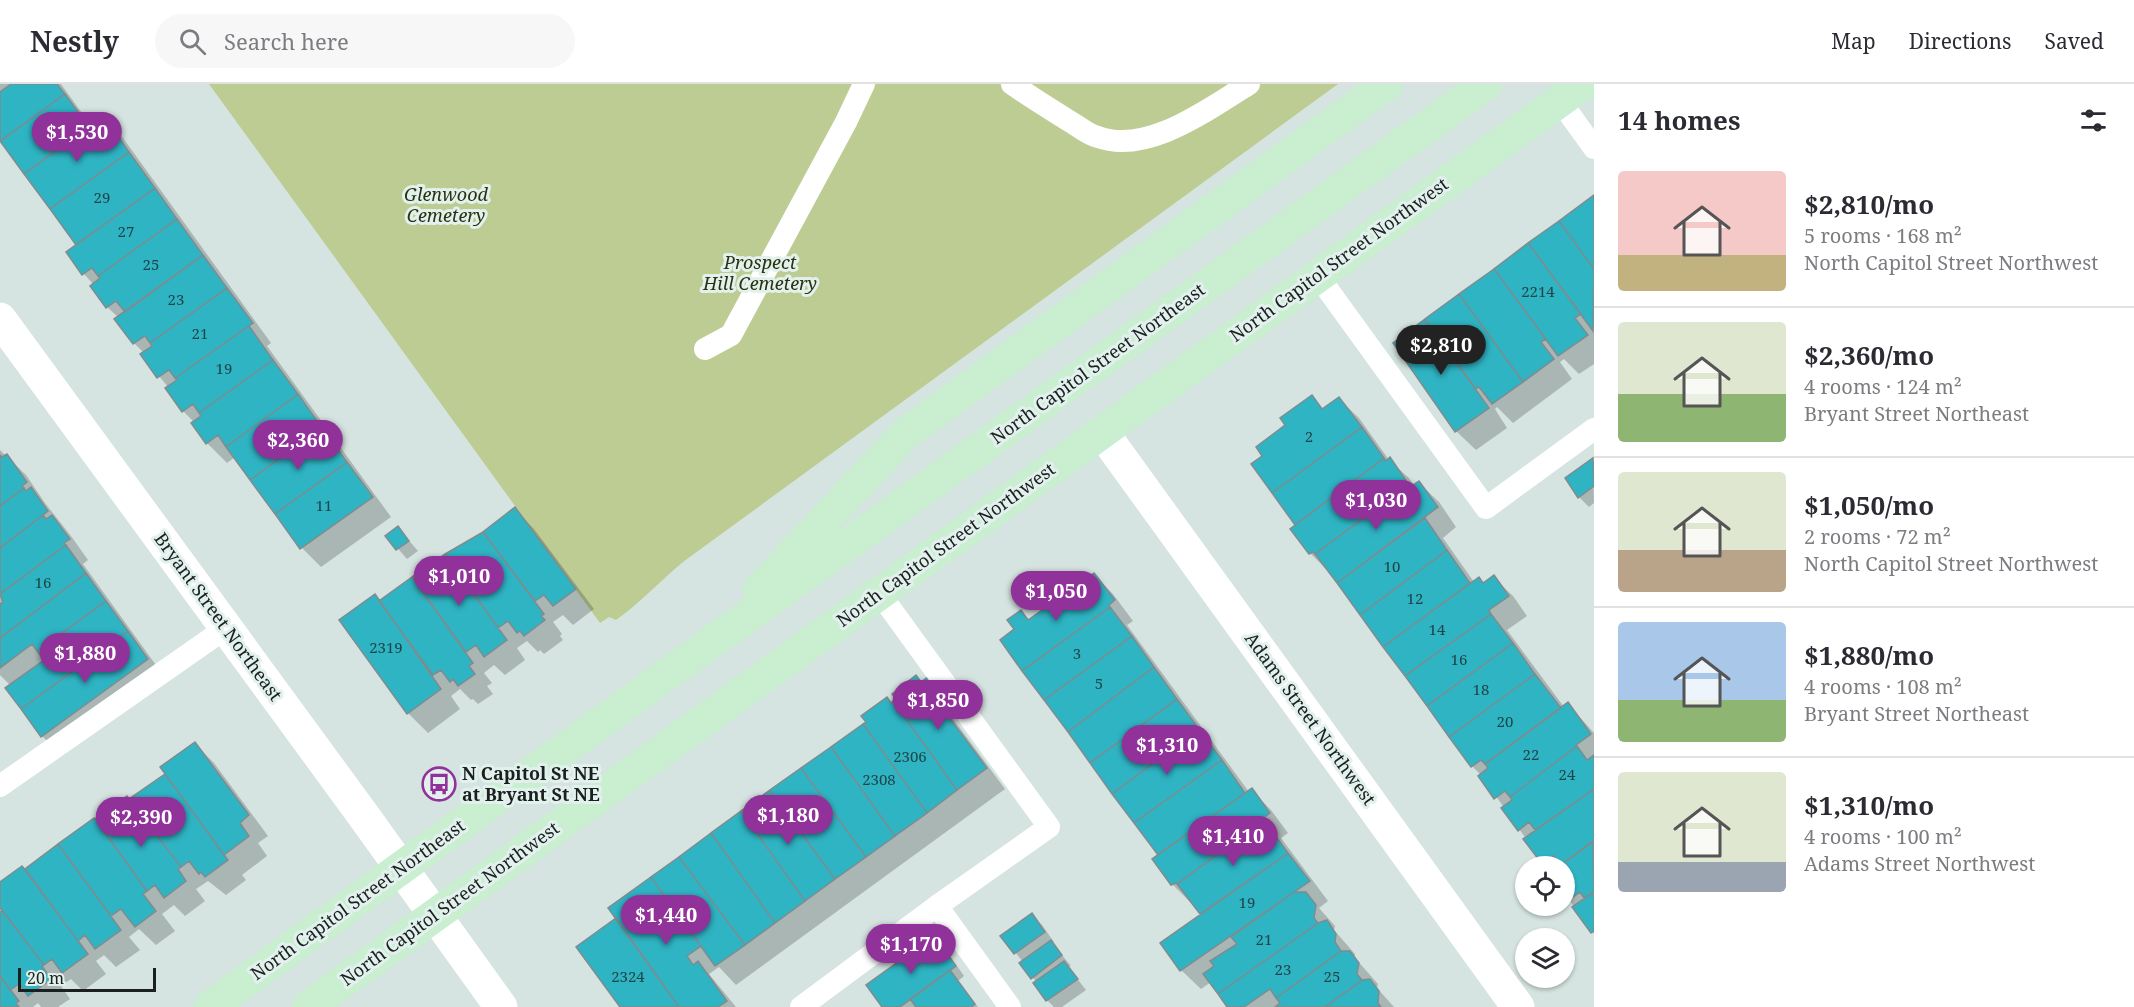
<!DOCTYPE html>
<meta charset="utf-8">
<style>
body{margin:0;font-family:"Noto Serif",serif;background:#f7f7f7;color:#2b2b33;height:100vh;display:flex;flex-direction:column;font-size:22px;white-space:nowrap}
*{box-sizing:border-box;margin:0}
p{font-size:20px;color:#7c7c81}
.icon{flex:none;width:33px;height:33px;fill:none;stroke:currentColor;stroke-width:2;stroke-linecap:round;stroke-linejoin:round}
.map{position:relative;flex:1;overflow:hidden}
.side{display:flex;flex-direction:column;background:#fff;width:540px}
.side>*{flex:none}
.tools{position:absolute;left:1515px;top:772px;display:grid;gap:12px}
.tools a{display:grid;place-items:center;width:60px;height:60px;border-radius:50%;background:#fff;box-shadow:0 2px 4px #0004;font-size:30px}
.scale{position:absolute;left:18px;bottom:15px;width:138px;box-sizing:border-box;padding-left:6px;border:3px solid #1a201e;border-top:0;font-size:16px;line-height:21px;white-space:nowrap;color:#1a201e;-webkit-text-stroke:4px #e2f1ed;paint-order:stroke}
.price{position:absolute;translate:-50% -51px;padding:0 14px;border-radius:21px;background:#91329b;color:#fff;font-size:20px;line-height:39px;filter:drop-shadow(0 2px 3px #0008)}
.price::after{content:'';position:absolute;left:50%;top:36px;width:18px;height:14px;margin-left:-9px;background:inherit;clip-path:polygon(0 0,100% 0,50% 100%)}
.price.active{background:#222;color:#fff}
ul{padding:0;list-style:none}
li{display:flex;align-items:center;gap:18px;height:150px;padding:0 24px}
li+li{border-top:2px solid #e1e1e2}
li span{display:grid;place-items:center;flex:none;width:168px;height:120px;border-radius:6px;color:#555}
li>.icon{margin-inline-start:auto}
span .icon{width:72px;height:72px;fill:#fffc;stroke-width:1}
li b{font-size:26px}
h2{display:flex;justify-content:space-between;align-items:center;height:72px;padding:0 24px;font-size:26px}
header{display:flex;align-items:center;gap:36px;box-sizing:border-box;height:84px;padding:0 30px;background:#fff;border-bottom:2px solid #e1e1e2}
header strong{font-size:28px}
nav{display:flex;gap:33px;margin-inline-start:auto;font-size:21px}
.search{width:420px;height:54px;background:#f7f7f7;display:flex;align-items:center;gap:15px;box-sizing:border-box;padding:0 21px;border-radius:33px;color:#7c7c81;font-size:22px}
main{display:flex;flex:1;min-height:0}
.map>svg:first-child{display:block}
.green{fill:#bdcc93}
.shadow{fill:#0003}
.building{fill:#2fb4c4;stroke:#7e8c8f;stroke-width:1.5}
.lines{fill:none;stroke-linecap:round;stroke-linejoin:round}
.lane{stroke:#fff;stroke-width:22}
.street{stroke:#fff;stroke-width:33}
.primary{stroke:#c9eed0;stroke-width:33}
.labels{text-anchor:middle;stroke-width:6;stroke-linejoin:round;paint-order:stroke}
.number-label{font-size:15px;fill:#1f4548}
.park-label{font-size:18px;font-style:italic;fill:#2a320e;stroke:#e2f1ed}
.street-label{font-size:18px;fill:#1a201e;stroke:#e2f1ed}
.poi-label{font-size:18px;font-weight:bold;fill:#1a201e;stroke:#e2f1ed;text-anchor:start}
</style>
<header>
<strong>Nestly</strong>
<div class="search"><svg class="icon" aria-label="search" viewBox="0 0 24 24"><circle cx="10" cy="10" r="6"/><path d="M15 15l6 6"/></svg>Search here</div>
<nav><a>Map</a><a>Directions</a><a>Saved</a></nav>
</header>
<main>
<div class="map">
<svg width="1594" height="923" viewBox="0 0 1594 923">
<rect width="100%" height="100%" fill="#d5e4e0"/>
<!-- green -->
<path class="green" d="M209 0H1338L683 478C660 497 640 519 616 536L609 533 600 539Z"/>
<!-- shadow -->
<path class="shadow" d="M0 0H61L92 43 104 34 123 54 271 259 267 262 391 433 321 483 302 464 235 373 227 379 207 359 193 340 195 339 183 327 168 303 142 271 144 269 134 259 119 234 107 223 94 201 84 190 78 161 0 54Z
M1594 113V280L1579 290 1564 275 1560 278 1572 295 1513 339 1497 323 1495 325 1507 344 1476 366 1456 347 1395 260Z
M1311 313 1324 326 1339 315 1359 334 1389 376 1409 394 1414 402 1419 399 1439 418 1456 443 1443 454 1474 498 1484 500 1493 493 1513 512 1527 532 1507 546 1564 623 1568 620 1594 649V850L1564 809V783H1547L1543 779 1481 691 1472 682 1330 489 1310 469 1297 441 1253 381 1265 373Z
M0 366 26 391 45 419 71 452 88 476 83 480 166 595 62 672 42 652 7 604 11 602 0 591Z
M1593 376 1594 419 1589 423 1579 413 1567 395Z
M515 425 534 445 594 525 573 541 563 531 553 538 562 550 560 552 563 556 544 570 540 566 538 568 527 557 517 564 525 576 505 591 494 581 484 589 492 599 487 602 493 610 478 620 473 615 471 616 460 605 451 612 460 625 428 649 408 629 341 536 381 518 446 471 484 449Z
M398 444 418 467 407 475 387 452Z
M1094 491 1113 510 1133 537 1127 541 1249 708 1251 706 1271 726 1288 749 1281 754 1328 817 1319 824 1335 842 1334 846 1355 870V874L1378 900 1377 904 1394 923H1229L1211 898 1201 905 1181 886 1202 830 1193 819 1192 820 1172 800 1160 771 1016 546 1021 528 1030 536Z
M929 594 958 627 951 632 1005 705 736 901 719 883 709 890 736 923H622L618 834 892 620Z
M195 660 214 679 268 752 258 759 267 772 242 791 246 796 226 811 208 797 196 805 205 817 185 832 174 821 162 830 175 847 156 861 139 845 129 853 140 866 116 883 104 871 96 877 106 890 83 907 71 895 61 902 70 915 58 923H41L38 919 33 923H0V829L4 826 0 821V800L25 787 94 736 95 737 127 714 130 717 167 691Z
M1032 831 1042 841 1054 858 1052 859 1071 882 1068 883 1086 906 1062 923H1054L1047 916 1035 899 1036 898 1023 878 1002 852Z
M934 854 944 863 964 892 958 897 978 923H884Z"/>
<!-- building -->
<path class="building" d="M11 0H57L65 10 0 57V8Z
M65 10 89 43 24 90 0 57Z
M104 32 129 68 50 125 24 90Z
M129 68 155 104 76 161 50 125Z
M155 104 177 135 98 192 92 184 82 191 66 168Z
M1594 111V185L1559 137Z
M177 135 203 171 125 228 116 217 106 224 90 202 100 194 98 192Z
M1559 137 1594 185 1593 247 1528 159Z
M1528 159 1581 230 1575 234 1588 251 1558 272 1494 185Z
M203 171 227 204 150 259 145 252 133 260 114 235Z
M1494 185 1546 255 1541 258 1554 275 1523 298 1459 210Z
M227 204 253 239 175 294 169 286 157 294 140 270 152 262 150 259Z
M1459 210 1523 298 1492 320 1479 303 1476 305 1425 235Z
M1425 235 1489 324 1455 348 1393 259Z
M249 242 273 276 199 329 193 320 182 328 165 304 177 296 175 294Z
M273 276 298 310 226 363 218 351 206 360 191 339 201 332 199 329Z
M298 310 322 344 250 396 226 363Z
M1312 311 1322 325 1339 313 1362 343 1272 409 1251 380 1262 372 1256 363 1285 341 1280 334Z
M1362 343 1384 374 1295 441 1272 409Z
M322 344 347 378 275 430 250 396Z
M7 370 27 398 22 402 24 404 0 422V371L2 373Z
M1390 373 1407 398 1400 403 1402 406 1315 470 1313 468 1309 470 1290 445 1384 374 1386 377Z
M1593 374 1594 402 1578 414 1565 394Z
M347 378 373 413 300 465 275 430Z
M1419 397 1438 423 1337 499 1315 470 1402 406 1404 407Z
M31 403 48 427 0 464V422L24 404 26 407Z
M515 423 576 505 553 522 544 511 535 517 483 448Z
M43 431 46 435 52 431 70 455 64 459 66 461 0 510V464Z
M1425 434 1447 466 1360 531 1337 499Z
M398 442 409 457 396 466 385 452Z
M483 448 544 530 541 532 545 536 524 552 520 547 517 549 508 537 498 544 445 470Z
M66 461 86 489 0 554V520L3 518 0 510Z
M1447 466 1470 499 1383 563 1360 531Z
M445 470 507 556 484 573 476 561 466 568 412 493Z
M86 489 106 517 37 567 32 560 0 584V554Z
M1094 489 1115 516 1109 521 1110 523 1022 587 1000 556 1014 545 1007 536 1021 526 1028 536Z
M1494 491 1509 512 1489 526 1491 530 1405 592 1383 563 1479 493 1483 499Z
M412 493 473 579 469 582 475 590 458 602 453 595 450 598 441 586 433 591 379 517Z
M375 510 441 605 407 630 339 536Z
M106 517 128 547 21 625 5 604 44 576 37 567Z
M1110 523 1132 552 1044 616 1022 587Z
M1491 530 1513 559 1427 622 1405 592Z
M128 547 148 575 41 653 21 625Z
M1132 552 1154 583 1068 648 1044 616Z
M1513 559 1535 590 1449 653 1427 622Z
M1154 583 1177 615 1090 679 1068 648Z
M1535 590 1561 624 1485 680 1481 676 1471 683 1449 653Z
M916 591 921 598 929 592 940 607 933 612 987 684 957 706 893 617 896 615 892 610Z
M887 613 891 619 893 617 957 706 927 729 863 640 866 638 861 632Z
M1177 615 1199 645 1112 710 1090 679Z
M1568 618 1591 650 1576 661 1577 662 1510 713 1505 707 1494 715 1478 692 1488 684 1485 680Z
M863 640 927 729 895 752 831 663Z
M1199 645 1222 676 1134 739 1112 710Z
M195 658 249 731 240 739 249 752 224 771 160 683Z
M1577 662 1587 676 1594 671V705L1535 746 1529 738 1518 747 1501 724 1512 716 1510 713Z
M831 663 895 752 866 773 801 684Z
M1222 676 1245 709 1158 771 1134 739Z
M801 684 866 773 835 795 770 706Z
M165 690 228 776 205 793 201 788 199 790 189 777 181 783 129 715Z
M1252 704 1270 729 1263 734 1264 736 1177 800 1176 799 1171 801 1152 775Z
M1594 705V757L1561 781 1554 772 1542 780 1523 755Z
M770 706 835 795 805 817 741 727Z
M127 712 181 783 178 785 186 797 164 814 155 801 147 807 95 735Z
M741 727 805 817 775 839 711 749Z
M94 734 147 807 143 810 156 827 135 843 121 825 111 832 58 760Z
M1264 736 1288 769 1200 830 1177 800Z
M711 749 775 839 745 861 679 773Z
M1593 757 1594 808 1584 814 1580 808 1568 817 1564 812V783H1558Z
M58 760 121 846 95 865 85 851 78 857 25 785Z
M1288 769 1310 797 1180 887 1160 859Z
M679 773 745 861 715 882 651 793Z
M22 782 88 870 62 889 52 875 44 881 0 824V798Z
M651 793 701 862 687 872 693 881 698 877 727 917 718 923H679L608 824Z
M1294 808H1306L1316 821 1314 834 1318 839 1218 910 1203 890 1214 882 1210 877 1237 860 1231 853Z
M1594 808V847L1591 849 1572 823Z
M2 826 44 881 42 882 51 895 28 912 19 900 10 906 0 892V828Z
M1032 829 1045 848 1014 870 1000 852Z
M616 834 679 923H620L576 863Z
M1327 836 1336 850 1335 858 1341 867 1276 914 1270 905 1244 923H1227L1218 910 1318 839Z
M934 852 956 882 900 923H882L866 901Z
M1051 856 1062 871 1031 895 1019 879Z
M1341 867H1350L1359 879 1357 890 1362 896 1325 923H1275L1280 919 1276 914Z
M1064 877 1078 895 1046 917 1033 899Z
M950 886 975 920 971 923H916L910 915Z
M0 892 19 917 16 919 19 923H0Z
M1370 895 1379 907 1378 919 1381 923H1325L1362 896Z"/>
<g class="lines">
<!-- lane -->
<path class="lane" d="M1012 0C1032 14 1053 27 1074 40 1081 44 1089 51 1098 53 1148 71 1208 25 1249 0
M1560 17 1594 64
M1318 192 1486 424 1594 345
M705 265 731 251 846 38 864 0
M880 510 1049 743 937 822 1010 923
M0 702 226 544
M801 923 937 822"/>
<!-- street -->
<path class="street" d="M0 235 363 731 501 923
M1102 348 1518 923"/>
<!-- primary -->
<path class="primary" d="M759 506 906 349 1387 0
M210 923 709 560 1486 0
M308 923 1583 0"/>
</g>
<!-- icons -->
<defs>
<g id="bus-ring" transform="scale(1.725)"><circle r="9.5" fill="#e2f1ed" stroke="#91329b" stroke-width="1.5"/><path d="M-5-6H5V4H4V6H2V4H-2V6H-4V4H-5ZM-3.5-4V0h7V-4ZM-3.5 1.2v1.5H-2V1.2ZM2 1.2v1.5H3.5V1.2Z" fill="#91329b"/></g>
</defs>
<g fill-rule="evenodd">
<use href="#bus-ring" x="439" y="700"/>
</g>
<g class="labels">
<!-- number labels -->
<g class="number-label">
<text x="102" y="119">29</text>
<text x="126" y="153">27</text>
<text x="151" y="186">25</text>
<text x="1538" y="213">2214</text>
<text x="176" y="221">23</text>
<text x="200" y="255">21</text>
<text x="224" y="290">19</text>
<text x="1309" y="358">2</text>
<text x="324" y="427">11</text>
<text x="1392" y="488">10</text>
<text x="43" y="504">16</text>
<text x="1415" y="520">12</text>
<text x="1437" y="551">14</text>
<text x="386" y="569">2319</text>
<text x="1077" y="575">3</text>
<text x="1459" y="581">16</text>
<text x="1099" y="605">5</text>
<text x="1481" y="611">18</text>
<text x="1505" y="643">20</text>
<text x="1531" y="676">22</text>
<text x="910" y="678">2306</text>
<text x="1567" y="696">24</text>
<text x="879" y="701">2308</text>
<text x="1247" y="824">19</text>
<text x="1264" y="861">21</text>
<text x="1283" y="891">23</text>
<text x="628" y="898">2324</text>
<text x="1332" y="898">25</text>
</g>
<!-- park labels -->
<g class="park-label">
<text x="446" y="117">Glenwood<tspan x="446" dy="21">Cemetery</tspan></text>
<text x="760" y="185">Prospect<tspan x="760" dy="21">Hill Cemetery</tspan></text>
</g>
<!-- street labels -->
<g class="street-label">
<text transform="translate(1339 176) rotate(-36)" y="6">North Capitol Street Northwest</text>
<text transform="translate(1098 280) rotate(-36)" y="6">North Capitol Street Northeast</text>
<text transform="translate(946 461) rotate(-36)" y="6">North Capitol Street Northwest</text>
<text transform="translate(218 533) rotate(54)" y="6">Bryant Street Northeast</text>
<text transform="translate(1310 635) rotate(54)" y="6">Adams Street Northwest</text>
<text transform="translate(358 816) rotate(-36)" y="6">North Capitol Street Northeast</text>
<text transform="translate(450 820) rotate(-36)" y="6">North Capitol Street Northwest</text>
</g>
<!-- poi labels -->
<g class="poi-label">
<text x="462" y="696">N Capitol St NE<tspan x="462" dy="21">at Bryant St NE</tspan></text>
</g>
</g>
</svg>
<div class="tools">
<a><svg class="icon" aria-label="locate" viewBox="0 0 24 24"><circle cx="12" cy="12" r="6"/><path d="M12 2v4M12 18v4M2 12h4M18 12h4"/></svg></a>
<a><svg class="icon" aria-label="layers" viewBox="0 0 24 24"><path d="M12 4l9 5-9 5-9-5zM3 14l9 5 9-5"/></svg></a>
</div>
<div class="scale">20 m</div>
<b class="price" style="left:77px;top:79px">$1,530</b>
<b class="price active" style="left:1441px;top:292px">$2,810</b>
<b class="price" style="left:298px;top:387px">$2,360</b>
<b class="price" style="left:1376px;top:447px">$1,030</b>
<b class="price" style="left:459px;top:523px">$1,010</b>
<b class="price" style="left:1056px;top:538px">$1,050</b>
<b class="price" style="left:85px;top:600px">$1,880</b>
<b class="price" style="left:938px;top:647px">$1,850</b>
<b class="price" style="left:1167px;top:692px">$1,310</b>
<b class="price" style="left:788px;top:762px">$1,180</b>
<b class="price" style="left:141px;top:764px">$2,390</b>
<b class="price" style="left:1233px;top:783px">$1,410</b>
<b class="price" style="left:666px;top:862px">$1,440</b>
<b class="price" style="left:911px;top:891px">$1,170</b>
</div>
<section class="side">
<h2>14 homes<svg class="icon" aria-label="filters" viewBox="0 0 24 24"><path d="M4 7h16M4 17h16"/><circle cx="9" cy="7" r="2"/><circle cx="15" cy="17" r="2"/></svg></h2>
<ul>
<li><span style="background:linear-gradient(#f6c9c9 70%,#c2b280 0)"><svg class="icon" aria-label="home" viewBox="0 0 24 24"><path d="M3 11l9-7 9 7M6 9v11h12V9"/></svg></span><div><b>$2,810/mo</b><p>5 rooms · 168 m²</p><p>North Capitol Street Northwest</p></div></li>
<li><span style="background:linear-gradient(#dfe7d0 60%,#8fb573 0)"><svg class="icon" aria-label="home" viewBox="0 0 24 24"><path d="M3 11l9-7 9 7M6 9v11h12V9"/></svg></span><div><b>$2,360/mo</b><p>4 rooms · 124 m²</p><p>Bryant Street Northeast</p></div></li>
<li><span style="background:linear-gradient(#dfe7d0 65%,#b9a48a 0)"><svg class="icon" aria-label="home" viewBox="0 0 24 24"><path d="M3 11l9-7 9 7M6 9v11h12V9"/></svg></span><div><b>$1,050/mo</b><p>2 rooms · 72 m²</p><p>North Capitol Street Northwest</p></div></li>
<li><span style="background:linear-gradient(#a9c7e8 65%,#8fb573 0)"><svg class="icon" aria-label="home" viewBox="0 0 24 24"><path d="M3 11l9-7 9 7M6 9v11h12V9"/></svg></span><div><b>$1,880/mo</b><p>4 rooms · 108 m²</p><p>Bryant Street Northeast</p></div></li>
<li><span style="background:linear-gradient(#dfe7d0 75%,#9aa5b1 0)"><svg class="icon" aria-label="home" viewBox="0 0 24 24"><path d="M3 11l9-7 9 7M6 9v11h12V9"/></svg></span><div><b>$1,310/mo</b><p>4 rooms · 100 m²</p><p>Adams Street Northwest</p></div></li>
</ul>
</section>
</main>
